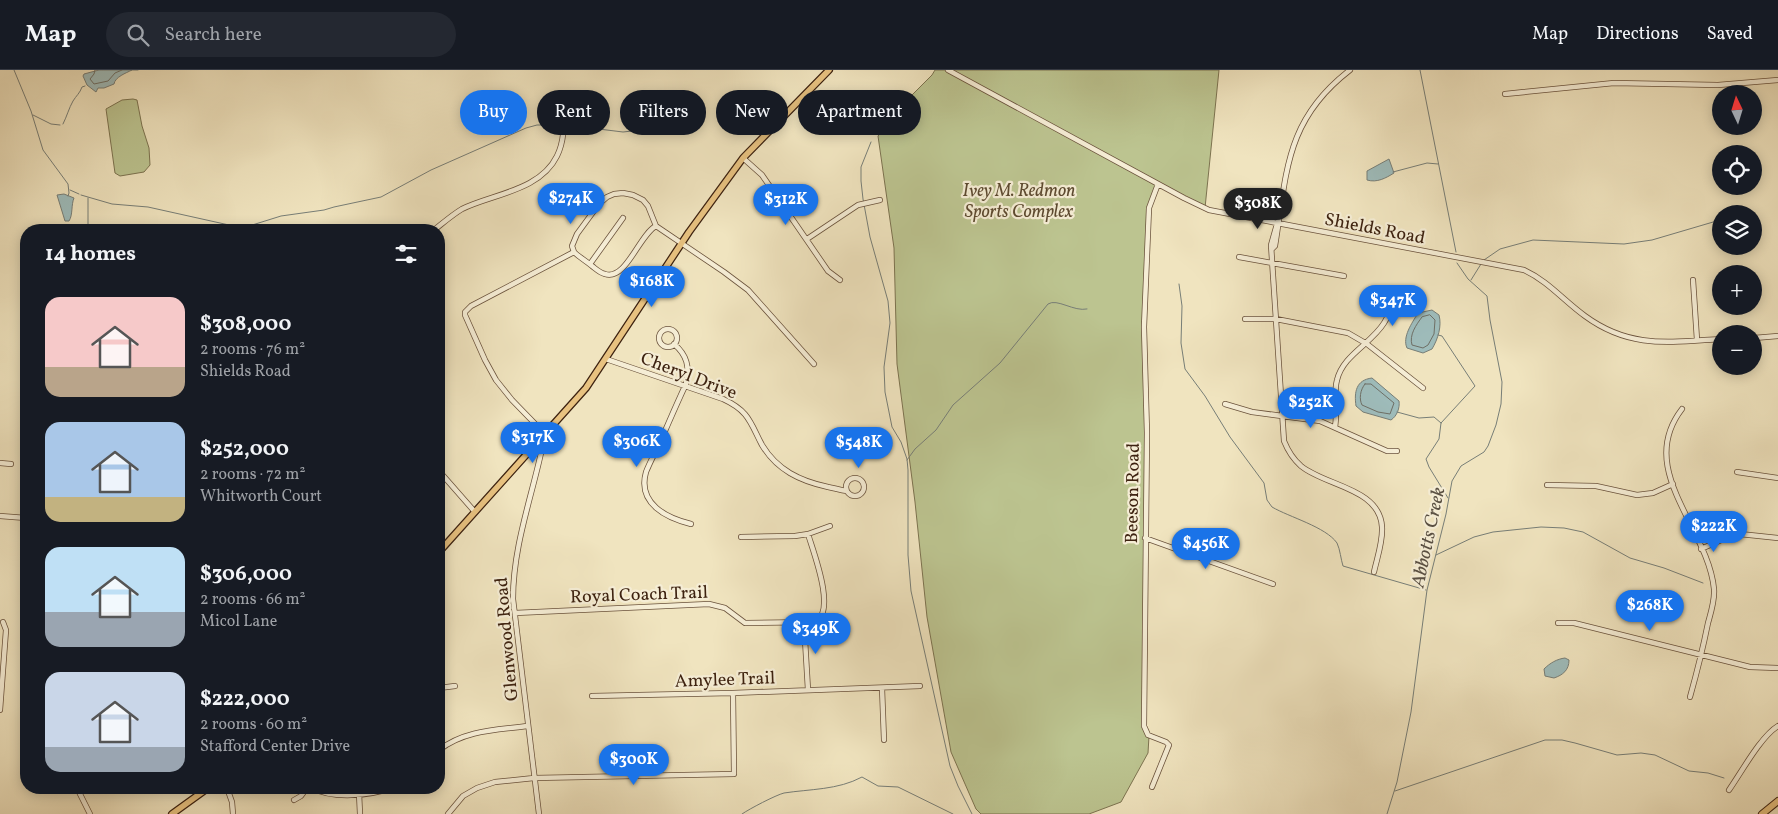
<!DOCTYPE html>
<meta charset="utf-8">
<style>
body{margin:0;font-family:Vollkorn,serif;background:#242831;color:#f1f3f6;height:100vh;display:flex;flex-direction:column;font-size:19px;white-space:nowrap}
*{box-sizing:border-box;margin:0}
p{font-size:16px;color:#9ea1a6}
.icon{flex:none;width:28px;height:28px;fill:none;stroke:currentColor;stroke-width:2;stroke-linecap:round;stroke-linejoin:round}
.map{position:relative;flex:1;overflow:hidden}
.drawer{position:absolute;left:20px;top:154px;width:425px;height:570px;display:flex;flex-direction:column;background:#171b24;border-radius:20px;box-shadow:0 2px 12px #0003}
.drawer>*{flex:none}
.banner{position:absolute;left:460px;top:20px;width:475px;height:45px;display:flex;gap:10px}
.needle{width:32px;rotate:356deg}
.buttons{position:absolute;left:1712px;top:15px;display:grid;gap:10px}
.buttons a{display:grid;place-items:center;width:50px;height:50px;border-radius:50%;background:#171b24;box-shadow:0 2px 12px #0003;font-size:25px}
.price{position:absolute;translate:-50% -42px;padding:0 11px;border-radius:18px;background:#1a73e8;color:#fff;font-size:16px;line-height:32px;filter:drop-shadow(0 1px 2px #0008)}
.price::after{content:'';position:absolute;left:50%;top:30px;width:15px;height:11px;margin-left:-8px;background:inherit;clip-path:polygon(0 0,100% 0,50% 100%)}
.price.on{background:#222;color:#fff}
ul{padding:0;list-style:none}
li{display:flex;align-items:center;gap:15px;height:125px;padding:0 25px}
li span{display:grid;place-items:center;flex:none;width:140px;height:100px;border-radius:15px;color:#555}
li>.icon{margin-inline-start:auto}
span .icon{width:60px;height:60px;fill:#fffc;stroke-width:1}
li b{font-size:21px}
h2{display:flex;justify-content:space-between;align-items:center;height:60px;padding:0 25px;font-size:21px}
.pill{padding:0 18px;border-radius:22px;background:#171b24;box-shadow:0 2px 12px #0003;font-size:18px;line-height:45px}
.pill.on{background:#1a73e8;color:#fff}
header{display:flex;align-items:center;gap:30px;box-sizing:border-box;height:70px;padding:0 25px;background:#171b24;border-bottom:1px solid #363941}
header strong{font-size:24px}
nav{display:flex;gap:28px;margin-inline-start:auto;font-size:18px}
.search{width:350px;height:45px;background:#242831;display:flex;align-items:center;gap:12px;box-sizing:border-box;padding:0 18px;border-radius:28px;color:#9ea1a6;font-size:19px}
.map>svg:first-child{display:block}
.green{fill:#bcc490;stroke:#7c7350}
.water{fill:#9ebcbb;stroke:#777e77}
.lines{fill:none;stroke-linecap:round;stroke-linejoin:round}
.shore{stroke:#6e6f66;stroke-width:1}
.stream{stroke:#777e77;stroke-width:1}
.minor-casing{stroke:#6a523c;stroke-width:6}
.major-casing{stroke:#3d2210;stroke-width:8}
.highway-casing{stroke:#3d2210;stroke-width:8}
.minor{stroke:#f5edd5;stroke-width:4.5}
.major{stroke:#e8c280;stroke-width:5.5}
.highway{stroke:#e8c280;stroke-width:6}
.labels{text-anchor:middle;stroke-width:4.5;stroke-linejoin:round;paint-order:stroke}
.park-label{font-size:18px;font-style:italic;fill:#5d4a30;stroke:#f5edd5}
.street-label{font-size:18px;fill:#3d2210;stroke:#f5edd5}
.water-label{font-size:19px;font-style:italic;fill:#5a5043;stroke:#f5edd5}
</style>
<header>
<strong>Map</strong>
<div class="search"><svg class="icon" aria-label="search" viewBox="0 0 24 24"><circle cx="10" cy="10" r="6"/><path d="M15 15l6 6"/></svg>Search here</div>
<nav><a>Map</a><a>Directions</a><a>Saved</a></nav>
</header>
<div class="map">
<svg width="1778" height="744" viewBox="0 0 1778 744">
<rect width="100%" height="100%" fill="#f0e4bf"/>
<filter id="stains"><feTurbulence type="fractalNoise" baseFrequency=".004" numOctaves="4"/><feColorMatrix values="0 0 0 0 .2 0 0 0 0 .09 0 0 0 0 .02 0 0 0 .5 -.17"/></filter>
<radialGradient id="worn" r=".72"><stop offset=".6" stop-color="#630" stop-opacity="0"/><stop offset="1" stop-color="#630" stop-opacity=".3"/></radialGradient>
<!-- green -->
<path class="green" d="M935 0H1219L1205 138 1159 114 1149 138 1144 257 1147 363 1144 656 1149 666 1148 683 1121 732 1089 744H981L976 739 951 682 927 547 915 432 897 294 894 178 878 66 905 32 932 5Z
M133 29 137 30 142 56 149 78 150 95 144 102 120 106 115 103 106 39 122 30Z"/>
<!-- water -->
<path class="water" d="M99 0H132C126 3 115 7 114 14L104 18H98L96 22 87 15 83 6 84 4Z
M1389 89 1394 103C1386 108 1377 113 1367 110V101Z
M64 124 74 128C71 135 73 145 69 151H65L57 125Z
M1432 240 1439 245C1442 256 1438 269 1432 279L1423 283 1407 278C1402 267 1412 253 1418 243Z
M1372 308 1399 331C1400 338 1397 346 1391 350L1363 342 1356 336C1354 322 1356 310 1372 308Z
M1565 588 1569 590C1569 600 1563 605 1554 608L1545 606 1544 599C1550 593 1557 589 1565 588Z"/>
<g class="lines">
<!-- shore -->
<path class="shore" d="M95 0 94 4 90 9 94 14 108 11 115 3 122 0
M1430 245 1435 250 1434 264 1428 275 1423 278 1412 275C1409 265 1416 255 1422 247Z
M1365 314H1371L1394 333 1390 344 1378 342 1362 335C1359 329 1360 320 1365 314Z"/>
<!-- stream -->
<path class="stream" d="M14 0 31 41 43 80 68 114 69 123 68 126
M131 0H138
M1420 0 1456 182
M33 45 51 54 60 55
M63 54C67 46 69 38 73 31 76 26 80 23 82 17L85 16
M566 55 623 62 632 61
M871 72 861 97V111L863 129 870 167 888 231 890 253 884 297 885 322 892 357 901 372 907 389 908 400V485L911 521 950 696 958 716 972 744
M1393 102 1427 93 1438 94
M70 120 79 124
M81 125 112 134 148 137 229 155 249 156 281 146 324 140 334 137 381 127 431 100 526 58 537 55H562
M88 128V160
M1484 190 1500 179 1533 170 1624 174 1652 170 1720 150
M1471 210 1481 194
M1179 214 1182 236 1181 273 1185 299 1205 326 1230 367 1264 413 1267 430 1272 437C1289 447 1326 457 1337 473 1340 479 1341 490 1343 496L1426 520
M1438 265 1442 266 1475 316 1441 353 1439 369 1426 389 1429 397 1448 428
M1397 342 1419 348 1434 347 1441 353
M907 390 915 379 936 360 953 335 1000 293 1048 234C1057 228 1074 242 1087 239
M1436 485 1474 467 1493 462 1541 457 1564 458 1583 462 1630 488 1664 498 1703 513
M1395 721 1545 670H1562L1575 673 1617 685 1641 683 1655 685 1689 701 1708 703 1724 708
M742 744C749 739 776 725 784 723 810 719 838 720 862 707L878 716 898 717 953 744
M1387 744 1397 712 1411 642 1427 520 1446 444 1452 411 1461 396 1484 382 1488 376 1496 355 1501 334 1502 312 1490 250 1487 226 1468 209 1457 193"/>
<!-- minor casing -->
<g class="minor-casing">
<path id="minor" d="M948 0 1184 128 1209 140 1524 200C1548 211 1564 231 1585 246 1630 279 1669 272 1721 269
M1505 24 1614 13 1718 15 1778 10
M743 88 762 105 828 201 840 210
M1277 154 1271 175 1284 371C1288 381 1293 389 1301 396 1325 416 1380 418 1382 457 1383 472 1377 488 1374 502
M656 156C639 165 626 211 605 204 600 203 596 199 592 196 586 191 579 187 574 182L572 176 577 164 599 134 607 127 614 124 623 123 633 125 643 130 648 136 656 156 724 202 748 220 814 294
M434 160C443 153 452 145 462 139 492 124 540 121 557 86 565 70 564 51 564 34
M807 169 858 135 880 130
M1272 179 1275 176C1287 102 1285 50 1350 0
M1239 187 1344 206
M590 194 623 148
M1693 210 1697 270
M1245 249H1276L1348 263 1367 274 1423 318
M659 268a9 9 0 1 1 18 0a9 9 0 1 1-18 0Z
M1754 268 1778 266
M674 274C687 285 690 297 686 314 677 333 669 352 661 370 656 381 650 392 646 402 637 434 667 448 691 454
M606 289 723 329C749 341 750 352 762 375 777 400 800 411 828 417 834 418 840 420 847 421
M1225 334 1252 342 1320 351 1387 381H1397
M1682 339C1635 400 1708 457 1714 519 1715 530 1711 542 1708 553 1703 578 1697 602 1690 627
M1335 357C1338 341 1333 325 1337 310 1343 285 1371 274 1384 253 1391 242 1392 232 1402 223
M0 393 11 394
M439 401 475 442
M1737 402 1778 408
M846 417a9 9 0 1 1 18 0a9 9 0 1 1-18 0Z
M1547 415 1596 416 1637 425 1653 423 1673 414
M0 446 26 448
M741 467 795 466 808 464 830 456
M1145 468 1273 514
M1701 479 1728 467 1740 464 1778 468
M515 543 709 534 725 538 745 553 815 552C837 542 813 481 808 464
M804 553 808 620
M1558 553H1574L1750 597 1778 598
M439 618 455 616
M882 618 884 670
M592 626 733 623 920 616
M0 640 6 560 3 552
M439 680C465 660 496 660 528 656
M1152 717 1169 675 1166 672 1148 665 1144 656 1147 363 1144 257 1149 138 1158 114
M77 718 90 744
M227 718 232 732 233 744
M313 718C331 729 371 726 390 718
M1729 720C1741 703 1761 666 1778 656
M359 723 360 744
M294 730 301 726 307 718
M448 744 463 726 477 718 495 712 534 708 734 704 733 623
M539 744 513 529C513 472 535 419 545 364L512 330 496 310 485 290 465 245V242L471 236 574 182"/>
</g>
<!-- major casing -->
<g class="major-casing">
<path id="major" d="M439 482 586 318 689 162 743 88 829 0
M172 744 208 718"/>
</g>
<!-- highway casing -->
<g class="highway-casing">
<path id="highway" d="M1762 744 1778 731"/>
</g>
<!-- minor -->
<use href="#minor" class="minor"/>
<!-- major -->
<use href="#major" class="major"/>
<!-- highway -->
<use href="#highway" class="highway"/>
</g>
<g class="labels">
<!-- park labels -->
<g class="park-label">
<text x="1019" y="126">Ivey M. Redmon<tspan x="1019" dy="21">Sports Complex</tspan></text>
</g>
<!-- street labels -->
<g class="street-label">
<text transform="translate(1375 158) rotate(11)" y="6">Shields Road</text>
<text transform="translate(689 305) rotate(21)" y="6">Cheryl Drive</text>
<text transform="translate(1132 423) rotate(-89)" y="6">Beeson Road</text>
<text transform="translate(639 524) rotate(-2)" y="6">Royal Coach Trail</text>
<text transform="translate(506 569) rotate(-95)" y="6">Glenwood Road</text>
<text transform="translate(725 609) rotate(-2)" y="6">Amylee Trail</text>
</g>
<!-- water labels -->
<g class="water-label">
<text transform="translate(1427 467) rotate(-78)" y="7">Abbotts Creek</text>
</g>
</g>
<rect width="100%" height="100%" filter="url(#stains)"/>
<rect width="100%" height="100%" fill="url(#worn)"/>
</svg>
<div class="buttons">
<a><svg class="needle" viewBox="-14 -14 28 28"><path d="M0-13l5 13h-10z" fill="#e53935"/><path d="M0 13l5-13h-10z" fill="#9ea1a6"/></svg></a>
<a><svg class="icon" aria-label="locate" viewBox="0 0 24 24"><circle cx="12" cy="12" r="6"/><path d="M12 2v4M12 18v4M2 12h4M18 12h4"/></svg></a>
<a><svg class="icon" aria-label="layers" viewBox="0 0 24 24"><path d="M12 4l9 5-9 5-9-5zM3 14l9 5 9-5"/></svg></a>
<a>+</a>
<a>−</a>
</div>
<b class="price" style="left:571px;top:155px">$274K</b>
<b class="price" style="left:786px;top:156px">$312K</b>
<b class="price on" style="left:1258px;top:160px">$308K</b>
<b class="price" style="left:652px;top:238px">$168K</b>
<b class="price" style="left:1393px;top:257px">$347K</b>
<b class="price" style="left:1311px;top:359px">$252K</b>
<b class="price" style="left:533px;top:394px">$317K</b>
<b class="price" style="left:637px;top:398px">$306K</b>
<b class="price" style="left:859px;top:399px">$548K</b>
<b class="price" style="left:1714px;top:483px">$222K</b>
<b class="price" style="left:1206px;top:500px">$456K</b>
<b class="price" style="left:1650px;top:562px">$268K</b>
<b class="price" style="left:816px;top:585px">$349K</b>
<b class="price" style="left:634px;top:716px">$300K</b>
<div class="banner">
<a class="pill on">Buy</a>
<a class="pill">Rent</a>
<a class="pill">Filters</a>
<a class="pill">New</a>
<a class="pill">Apartment</a>
</div>
<section class="drawer">
<h2>14 homes<svg class="icon" aria-label="filters" viewBox="0 0 24 24"><path d="M4 7h16M4 17h16"/><circle cx="9" cy="7" r="2"/><circle cx="15" cy="17" r="2"/></svg></h2>
<ul>
<li><span style="background:linear-gradient(#f6c9c9 70%,#b9a48a 0)"><svg class="icon" aria-label="home" viewBox="0 0 24 24"><path d="M3 11l9-7 9 7M6 9v11h12V9"/></svg></span><div><b>$308,000</b><p>2 rooms · 76 m²</p><p>Shields Road</p></div></li>
<li><span style="background:linear-gradient(#a9c7e8 75%,#c2b280 0)"><svg class="icon" aria-label="home" viewBox="0 0 24 24"><path d="M3 11l9-7 9 7M6 9v11h12V9"/></svg></span><div><b>$252,000</b><p>2 rooms · 72 m²</p><p>Whitworth Court</p></div></li>
<li><span style="background:linear-gradient(#bfe0f5 65%,#9aa5b1 0)"><svg class="icon" aria-label="home" viewBox="0 0 24 24"><path d="M3 11l9-7 9 7M6 9v11h12V9"/></svg></span><div><b>$306,000</b><p>2 rooms · 66 m²</p><p>Micol Lane</p></div></li>
<li><span style="background:linear-gradient(#c9d6e8 75%,#9aa5b1 0)"><svg class="icon" aria-label="home" viewBox="0 0 24 24"><path d="M3 11l9-7 9 7M6 9v11h12V9"/></svg></span><div><b>$222,000</b><p>2 rooms · 60 m²</p><p>Stafford Center Drive</p></div></li>
</ul>
</section>
</div>
